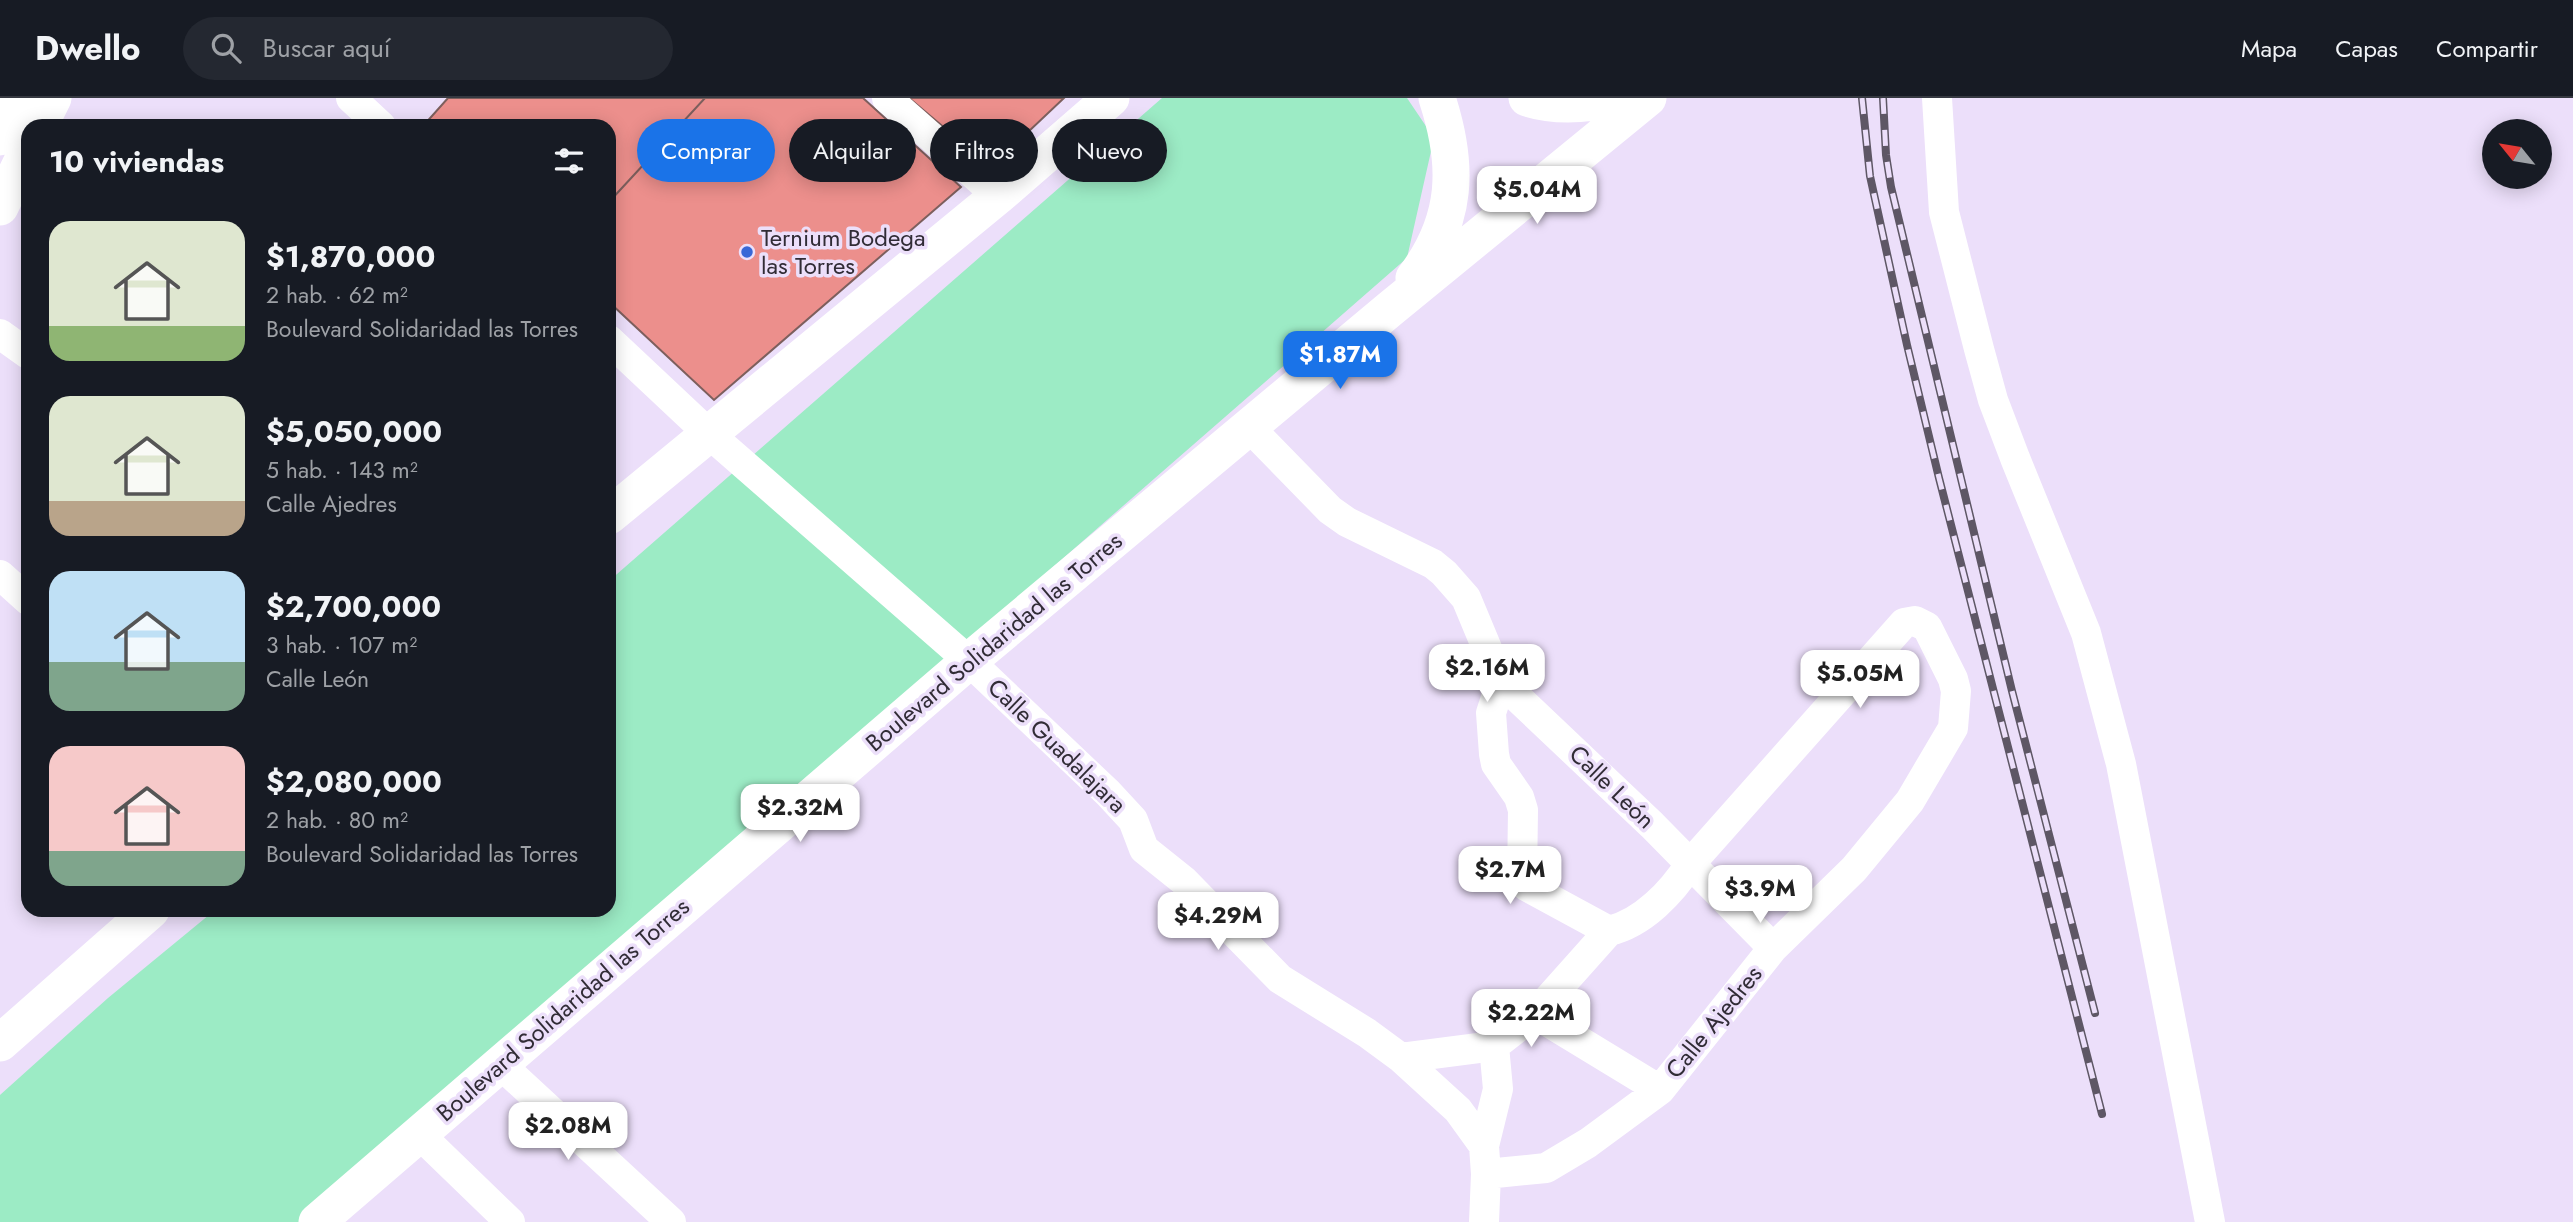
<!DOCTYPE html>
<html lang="es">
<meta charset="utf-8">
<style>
body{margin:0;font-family:Jost,sans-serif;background:#242831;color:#f1f3f6;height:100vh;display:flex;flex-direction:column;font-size:26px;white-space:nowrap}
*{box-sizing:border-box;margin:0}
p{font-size:23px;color:#9ea1a6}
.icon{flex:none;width:38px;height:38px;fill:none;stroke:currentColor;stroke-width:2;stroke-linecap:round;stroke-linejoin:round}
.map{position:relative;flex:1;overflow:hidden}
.drawer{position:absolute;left:21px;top:21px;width:595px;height:798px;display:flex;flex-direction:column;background:#171b24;border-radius:21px;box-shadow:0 4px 18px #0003}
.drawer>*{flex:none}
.banner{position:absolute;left:637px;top:21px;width:665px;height:63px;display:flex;gap:14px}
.needle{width:46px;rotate:300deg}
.fabs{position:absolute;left:2482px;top:21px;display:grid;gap:14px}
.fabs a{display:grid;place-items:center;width:70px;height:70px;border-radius:50%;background:#171b24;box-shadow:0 4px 18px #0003;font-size:35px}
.price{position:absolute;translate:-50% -60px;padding:0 16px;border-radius:14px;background:#fff;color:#222;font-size:23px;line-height:46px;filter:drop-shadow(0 2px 4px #0008)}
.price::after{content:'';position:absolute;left:50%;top:42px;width:21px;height:16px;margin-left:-10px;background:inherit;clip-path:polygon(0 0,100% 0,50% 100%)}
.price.selected{background:#1a73e8;color:#fff}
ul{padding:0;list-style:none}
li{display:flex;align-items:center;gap:21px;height:175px;padding:0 28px}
li span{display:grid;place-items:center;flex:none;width:196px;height:140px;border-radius:21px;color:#555}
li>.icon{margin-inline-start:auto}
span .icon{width:84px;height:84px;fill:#fffc;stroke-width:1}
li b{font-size:30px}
h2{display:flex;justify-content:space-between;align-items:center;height:84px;padding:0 28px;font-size:30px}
.pill{padding:0 24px;border-radius:32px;background:#171b24;box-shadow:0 4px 18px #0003;font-size:24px;line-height:63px}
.pill.selected{background:#1a73e8;color:#fff}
header{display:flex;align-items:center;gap:42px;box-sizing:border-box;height:98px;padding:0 35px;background:#171b24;border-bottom:2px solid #363941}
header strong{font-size:33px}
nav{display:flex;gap:38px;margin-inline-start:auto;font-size:24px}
.search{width:490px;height:63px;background:#242831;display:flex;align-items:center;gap:18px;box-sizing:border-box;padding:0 24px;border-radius:38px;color:#9ea1a6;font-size:26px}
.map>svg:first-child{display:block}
.green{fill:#9cebc5}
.building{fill:#ec8f8c;stroke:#7d5f5d;stroke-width:2}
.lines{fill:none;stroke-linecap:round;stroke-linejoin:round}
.minor{stroke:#fff;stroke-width:30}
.major{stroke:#fff;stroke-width:37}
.rail-casing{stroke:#5e5765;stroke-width:8}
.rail{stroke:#ecdffa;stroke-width:5;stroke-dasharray:16;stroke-linecap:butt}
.poi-dot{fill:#3867d7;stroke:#ecdffa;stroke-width:2.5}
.labels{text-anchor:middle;stroke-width:7;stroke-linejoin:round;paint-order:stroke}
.poi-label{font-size:24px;fill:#312c36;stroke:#ecdffa;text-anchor:start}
.street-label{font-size:24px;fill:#312c36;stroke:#ecdffa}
</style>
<header>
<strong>Dwello</strong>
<div class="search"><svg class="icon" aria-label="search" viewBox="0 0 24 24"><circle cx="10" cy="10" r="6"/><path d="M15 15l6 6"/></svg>Buscar aquí</div>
<nav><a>Mapa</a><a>Capas</a><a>Compartir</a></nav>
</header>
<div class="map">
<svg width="2573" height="1124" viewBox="0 0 2573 1124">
<rect width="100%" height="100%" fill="#ecdffa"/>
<!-- green -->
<path class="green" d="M1162 0H1407L1434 40 1407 160 303 1124H0V997L108 900 215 812H609V483Z"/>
<!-- building -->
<path class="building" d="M448 0H705L609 104V28H423Z
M705 0H863L961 89 714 302 609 204V104Z
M909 0H1064L991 69Z"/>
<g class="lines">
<!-- minor -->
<path class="minor" d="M351 0 381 28
M887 0 998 98
M1937 0 1944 114 1979 251 1993 302 2015 360 2086 535 2121 666 2210 1124
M0 236 28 256
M609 242 708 335 969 563 1108 695 1133 722 1144 751 1184 783 1280 881 1367 935 1401 960 1458 1012 1484 1048 1486 1076 1484 1124
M1250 330 1330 412 1347 424 1433 466 1444 475 1466 500 1501 584 1652 727 1773 850
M0 477 28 502
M1535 916 1609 833
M1401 960 1494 948 1535 916 1660 992
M500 966 671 1124
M419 1036 510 1124
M1484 1048 1498 991 1494 948
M1486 1076 1546 1070 1588 1045 1660 992 1773 850 1854 771 1910 703 1953 630 1956 593 1953 581 1927 529 1915 523 1904 525 1690 766C1672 794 1643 825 1609 833L1526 788 1522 783 1523 712 1519 699 1496 666 1494 656 1491 615 1501 584"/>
<!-- major -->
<path class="major" d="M1527 0C1551 8 1585 8 1610 0
M39 28 53 0
M0 39 18 0
M0 109 28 51
M1414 180C1458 122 1459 67 1437 0
M609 418 998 98 1111 0
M0 945 151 812
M317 1124 969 563 1390 211 1648 0"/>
<!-- rail casing -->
<g class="rail-casing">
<path id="rail" d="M1862 0 1870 78 1907 247 1939 380 2102 1016
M1883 0 1886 57 1891 89 2012 593 2095 915"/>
</g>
<!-- rail -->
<use href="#rail" class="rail"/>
</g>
<!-- markers -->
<circle class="poi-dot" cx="747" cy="154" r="7"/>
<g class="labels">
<!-- poi labels -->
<g class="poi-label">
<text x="761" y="148">Ternium Bodega<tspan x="761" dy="28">las Torres</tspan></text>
</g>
<!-- street labels -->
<g class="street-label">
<text transform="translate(994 544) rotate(-40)" y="8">Boulevard Solidaridad las Torres</text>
<text transform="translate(1057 648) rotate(44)" y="8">Calle Guadalajara</text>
<text transform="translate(1612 689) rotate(44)" y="8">Calle León</text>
<text transform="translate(563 912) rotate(-41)" y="8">Boulevard Solidaridad las Torres</text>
<text transform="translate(1714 924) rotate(-51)" y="8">Calle Ajedres</text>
</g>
</g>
</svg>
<div class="fabs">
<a><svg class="needle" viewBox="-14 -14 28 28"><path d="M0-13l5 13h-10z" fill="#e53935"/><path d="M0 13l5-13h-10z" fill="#9ea1a6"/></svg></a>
</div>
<b class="price" style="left:1537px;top:128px">$5.04M</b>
<b class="price selected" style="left:1340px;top:293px">$1.87M</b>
<b class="price" style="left:1487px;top:606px">$2.16M</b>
<b class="price" style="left:1860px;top:612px">$5.05M</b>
<b class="price" style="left:800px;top:746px">$2.32M</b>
<b class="price" style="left:1510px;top:808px">$2.7M</b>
<b class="price" style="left:1760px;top:827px">$3.9M</b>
<b class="price" style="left:1218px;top:854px">$4.29M</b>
<b class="price" style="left:1531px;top:951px">$2.22M</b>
<b class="price" style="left:568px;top:1064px">$2.08M</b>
<div class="banner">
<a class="pill selected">Comprar</a>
<a class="pill">Alquilar</a>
<a class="pill">Filtros</a>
<a class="pill">Nuevo</a>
</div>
<section class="drawer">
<h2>10 viviendas<svg class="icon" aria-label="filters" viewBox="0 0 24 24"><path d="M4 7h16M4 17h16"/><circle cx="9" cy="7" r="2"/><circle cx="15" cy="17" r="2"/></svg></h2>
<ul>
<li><span style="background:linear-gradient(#dfe7d0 75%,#8fb573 0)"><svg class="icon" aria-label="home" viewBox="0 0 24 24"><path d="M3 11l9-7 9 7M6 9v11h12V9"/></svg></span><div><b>$1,870,000</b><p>2 hab. · 62 m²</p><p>Boulevard Solidaridad las Torres</p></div></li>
<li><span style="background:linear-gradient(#dfe7d0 75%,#b9a48a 0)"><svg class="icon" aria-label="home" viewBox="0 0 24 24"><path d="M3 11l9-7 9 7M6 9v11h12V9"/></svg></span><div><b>$5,050,000</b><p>5 hab. · 143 m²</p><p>Calle Ajedres</p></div></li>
<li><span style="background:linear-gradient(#bfe0f5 65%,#7fa58c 0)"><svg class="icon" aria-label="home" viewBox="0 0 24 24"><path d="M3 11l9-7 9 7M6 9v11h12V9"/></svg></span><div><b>$2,700,000</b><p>3 hab. · 107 m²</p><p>Calle León</p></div></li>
<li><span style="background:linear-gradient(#f6c9c9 75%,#7fa58c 0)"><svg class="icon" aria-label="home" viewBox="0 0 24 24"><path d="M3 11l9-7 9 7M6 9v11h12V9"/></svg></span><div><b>$2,080,000</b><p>2 hab. · 80 m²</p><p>Boulevard Solidaridad las Torres</p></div></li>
</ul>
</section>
</div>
